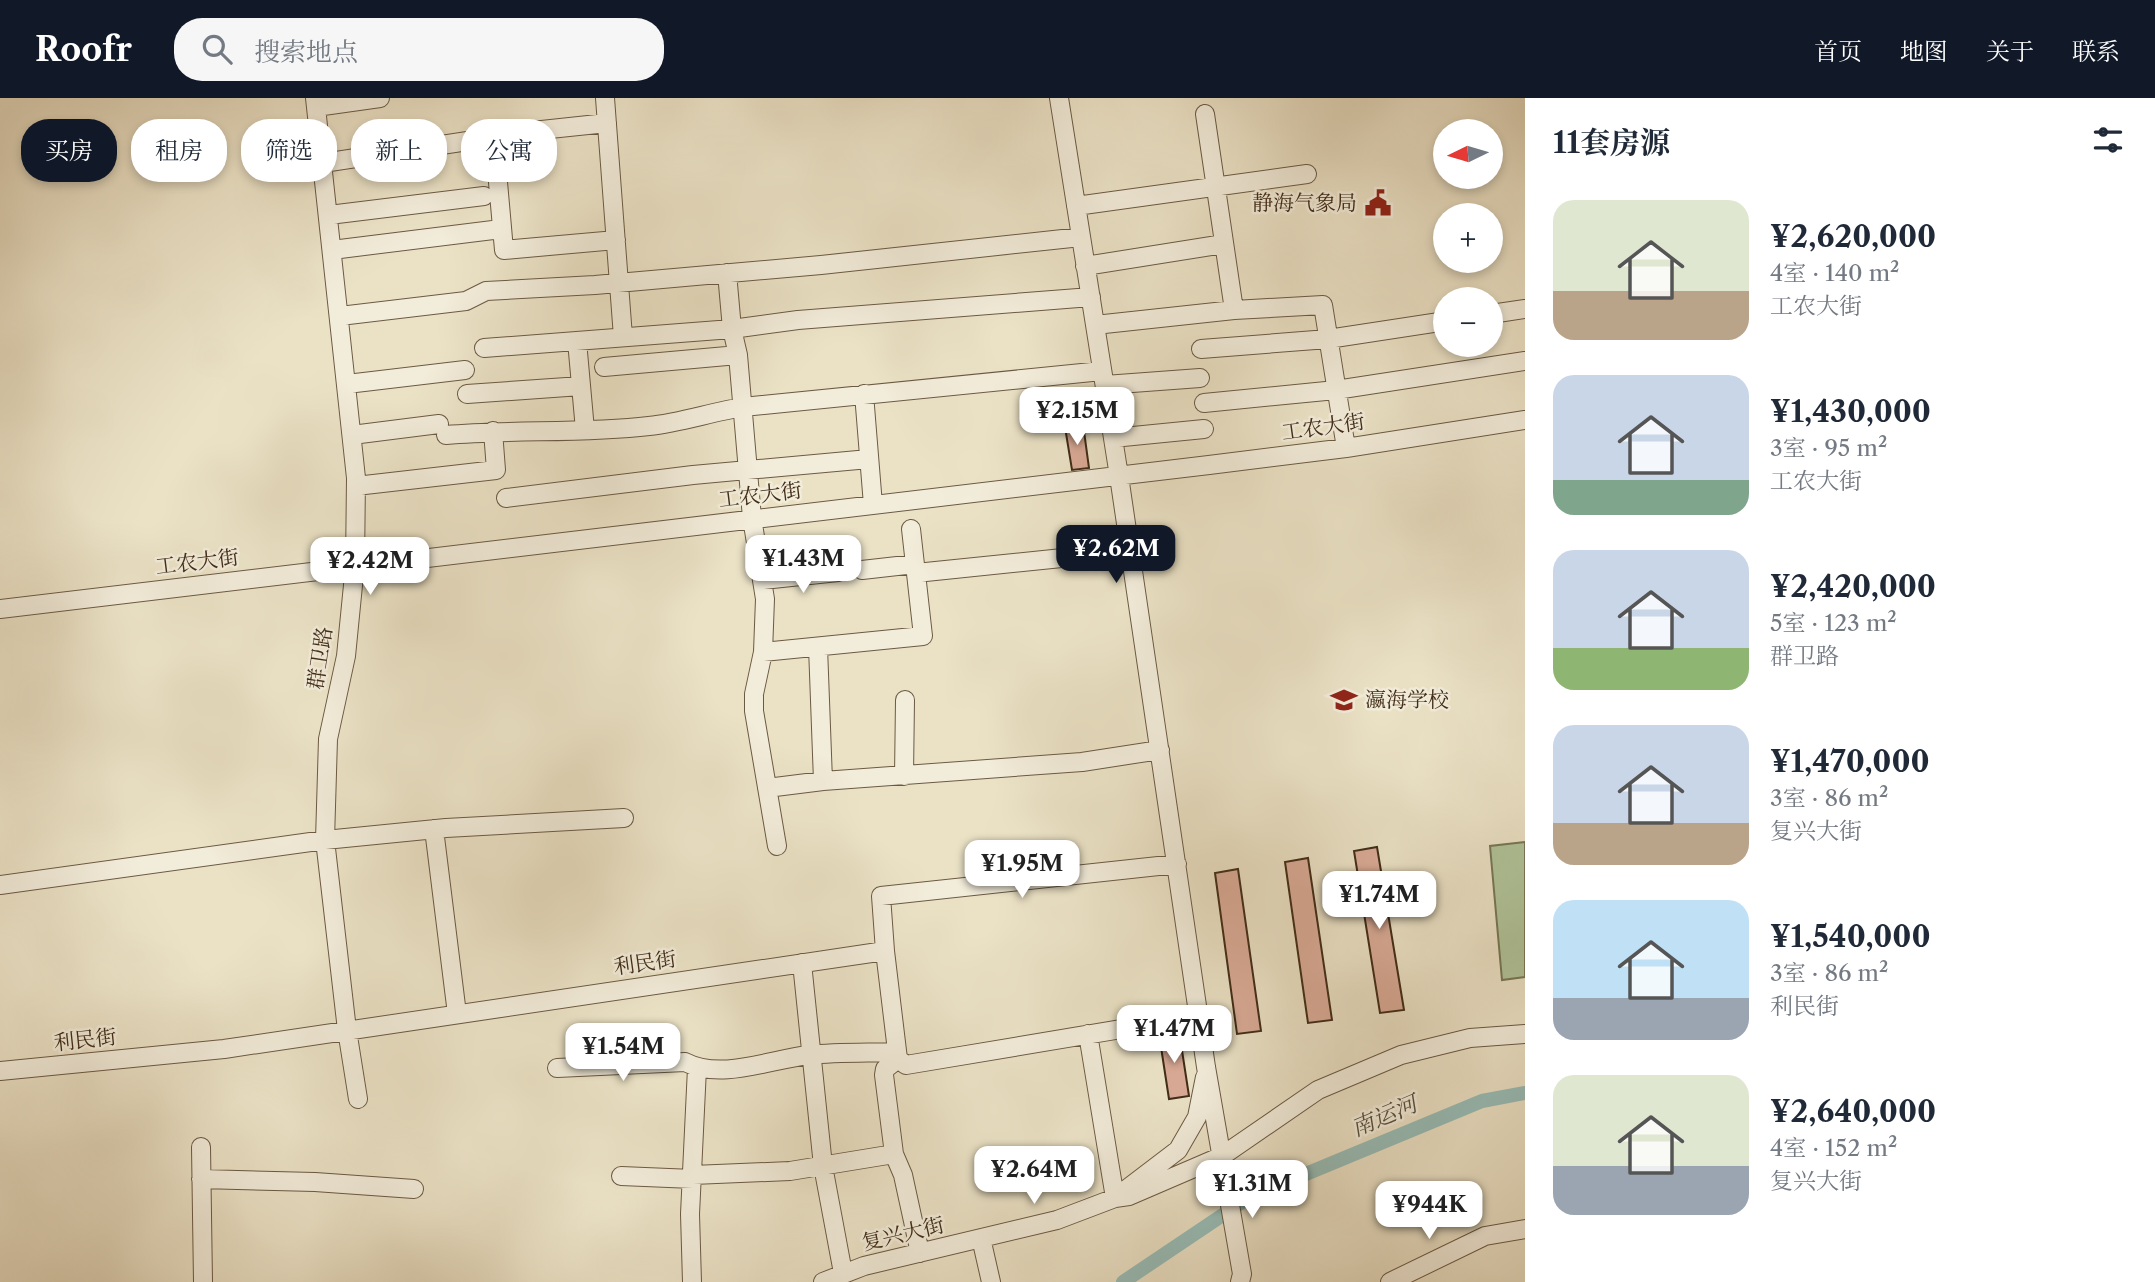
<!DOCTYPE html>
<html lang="zh">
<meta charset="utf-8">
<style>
body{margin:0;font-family:"Libre Caslon Text","Noto Serif SC",serif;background:#f6f6f7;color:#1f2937;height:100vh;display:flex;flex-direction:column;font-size:26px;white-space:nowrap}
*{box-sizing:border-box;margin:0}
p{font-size:23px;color:#747a83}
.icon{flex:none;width:38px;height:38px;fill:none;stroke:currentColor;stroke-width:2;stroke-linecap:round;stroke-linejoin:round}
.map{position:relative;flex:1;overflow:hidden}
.details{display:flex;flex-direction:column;background:#fff;width:630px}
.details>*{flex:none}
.guide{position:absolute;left:21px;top:21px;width:665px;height:63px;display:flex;gap:14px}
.needle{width:46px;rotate:265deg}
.buttons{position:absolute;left:1433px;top:21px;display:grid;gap:14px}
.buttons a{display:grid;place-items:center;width:70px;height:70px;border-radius:50%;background:#fff;box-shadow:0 4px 10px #0003;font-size:35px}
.price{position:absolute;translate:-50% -60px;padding:0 16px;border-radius:14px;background:#fff;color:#222;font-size:23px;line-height:46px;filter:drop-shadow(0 2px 4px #0008)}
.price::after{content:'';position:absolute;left:50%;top:42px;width:21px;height:16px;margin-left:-10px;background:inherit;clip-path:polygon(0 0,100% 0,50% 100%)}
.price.active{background:#111827;color:#fff}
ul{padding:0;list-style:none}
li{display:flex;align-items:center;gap:21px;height:175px;padding:0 28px}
li span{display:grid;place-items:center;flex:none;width:196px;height:140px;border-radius:21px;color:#555}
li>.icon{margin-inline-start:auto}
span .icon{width:84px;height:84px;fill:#fffc;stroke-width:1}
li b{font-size:30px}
h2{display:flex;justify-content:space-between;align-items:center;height:84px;padding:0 28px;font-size:30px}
.tag{padding:0 24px;border-radius:28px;background:#fff;box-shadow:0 4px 10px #0003;font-size:24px;line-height:63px}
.tag.active{background:#111827;color:#fff}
header{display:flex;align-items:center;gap:42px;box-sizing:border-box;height:98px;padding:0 35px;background:#111827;color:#fff}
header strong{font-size:33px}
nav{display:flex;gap:38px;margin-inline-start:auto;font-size:24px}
.search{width:490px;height:63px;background:#f6f6f7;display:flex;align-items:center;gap:18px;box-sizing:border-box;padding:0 24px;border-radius:28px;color:#747a83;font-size:26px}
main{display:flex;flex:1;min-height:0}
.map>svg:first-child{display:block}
.green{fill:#b1c49a;stroke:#787858;stroke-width:2}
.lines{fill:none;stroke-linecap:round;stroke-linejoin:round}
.canal{stroke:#98bdb7;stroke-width:14}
.building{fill:#d9aa96;stroke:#402c17;stroke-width:2}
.minor-casing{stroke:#6b5a43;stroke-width:20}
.minor{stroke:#f2ecda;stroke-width:18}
.labels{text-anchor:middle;stroke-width:5;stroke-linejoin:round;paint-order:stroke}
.poi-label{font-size:21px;fill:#402c17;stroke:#f2ecda;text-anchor:end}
.street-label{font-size:21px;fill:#402c17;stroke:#f2ecda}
.water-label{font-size:23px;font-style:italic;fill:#56503f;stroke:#f2ecda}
</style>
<header>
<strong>Roofr</strong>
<div class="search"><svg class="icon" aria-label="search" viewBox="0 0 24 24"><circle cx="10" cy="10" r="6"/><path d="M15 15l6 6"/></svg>搜索地点</div>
<nav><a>首页</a><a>地图</a><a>关于</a><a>联系</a></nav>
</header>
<main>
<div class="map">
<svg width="1525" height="1184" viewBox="0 0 1525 1184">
<rect width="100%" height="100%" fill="#ebe2c6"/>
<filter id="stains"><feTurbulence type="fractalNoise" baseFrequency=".00286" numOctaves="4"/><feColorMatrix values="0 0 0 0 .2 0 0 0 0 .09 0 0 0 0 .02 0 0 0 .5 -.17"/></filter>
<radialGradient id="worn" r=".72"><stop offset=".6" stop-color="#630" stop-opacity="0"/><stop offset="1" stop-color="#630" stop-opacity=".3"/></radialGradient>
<!-- green -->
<path class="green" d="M1525 744V879L1502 882 1490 748Z"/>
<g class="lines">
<!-- canal -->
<path class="canal" d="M1123 1184 1248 1100 1482 1003 1525 995"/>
</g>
<!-- building -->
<path class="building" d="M1083 326 1089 370 1072 372 1065 329Z
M1377 749 1404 912 1380 915 1354 753Z
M1308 760 1332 922 1308 925 1285 764Z
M1238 771 1261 933 1237 936 1215 775Z
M1179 933 1189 998 1169 1001 1159 936Z"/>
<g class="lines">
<!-- minor casing -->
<g class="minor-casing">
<path id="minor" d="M315 0 356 380 355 467 346 558 328 641 325 742 347 932 358 1001
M605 0 623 239
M1059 0 1119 378 1206 969 1242 1176 1240 1184
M316 9 380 0
M1205 16 1234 212
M494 39 504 152 616 142
M323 65 494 39 503 36 607 25
M1076 108 1307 76
M329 117 484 98
M332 152 493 132
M1085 168 1224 146
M727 175 732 231 738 257 752 420 765 501 763 554 754 596V613L777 748
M1491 216 1525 211
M340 218 466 203 486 193 595 187 821 167 1081 139
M1095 227 1234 212 1323 207 1346 350
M577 243 585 332
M484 250 732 231 798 222 1091 199
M1201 251 1328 241 1446 223
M604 269 738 257
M347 286 465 272
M1105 287 1200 280
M467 296 581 288
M864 296 873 407
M1204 305 1336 292 1525 263
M352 337 439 326
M446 337C514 331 582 336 649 328 679 325 712 314 743 309L1102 273
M1113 340 1204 331
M356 388 496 372 493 333
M506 400 693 377 869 361
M862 472 915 466
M916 475 1130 453
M763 482 838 474
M0 511 1209 367 1346 350 1525 322
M818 549 823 683
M763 554 923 538 911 431
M904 678 905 602
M767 690 823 683 1082 664 1160 652
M434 731 457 916
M0 787 325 742 446 730 624 720
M885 853 881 798 1177 766
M802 865 823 1068 843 1175
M1088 936 1115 1100 1129 1098 1222 1058 1318 992 1401 957 1470 940 1525 936
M898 961 885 971 884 977 894 1056 903 1077 920 1155
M557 970 685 964C721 983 771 961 809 957 838 954 868 955 897 954
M0 973 224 951 885 853 898 961 906 967 1199 918
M201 1049 203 1184
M693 1077 790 1073 894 1056
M621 1078 693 1081
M201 1081 315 1084 414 1091
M981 1140 991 1184
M692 1184 690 1116 697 970
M823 1184 864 1168 1057 1122 1115 1100 1178 1052 1197 1019 1205 979
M1390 1184 1485 1138 1525 1131"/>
</g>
<!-- minor -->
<use href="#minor" class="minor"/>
</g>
<!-- icons -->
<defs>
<g id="civic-bare" transform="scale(2.1)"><path d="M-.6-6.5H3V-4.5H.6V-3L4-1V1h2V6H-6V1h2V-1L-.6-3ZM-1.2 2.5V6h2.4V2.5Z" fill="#8f2418" stroke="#f2ecda" stroke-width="2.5" paint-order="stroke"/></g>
<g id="school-bare" transform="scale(2.1)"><path d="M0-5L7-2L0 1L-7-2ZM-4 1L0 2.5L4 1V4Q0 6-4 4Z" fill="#8f2418" stroke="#f2ecda" stroke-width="2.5" paint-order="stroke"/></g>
</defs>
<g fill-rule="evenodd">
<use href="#civic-bare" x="1378" y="105"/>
<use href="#school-bare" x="1344" y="602"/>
</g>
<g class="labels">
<!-- poi labels -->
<g class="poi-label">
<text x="1357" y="112">静海气象局</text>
<text x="1365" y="609" text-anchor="start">瀛海学校</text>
</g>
<!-- street labels -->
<g class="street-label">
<text transform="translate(1323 329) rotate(-8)" y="7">工农大街</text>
<text transform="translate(760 397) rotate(-7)" y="7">工农大街</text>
<text transform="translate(197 464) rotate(-7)" y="7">工农大街</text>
<text transform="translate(320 560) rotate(-81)" y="7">群卫路</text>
<text transform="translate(645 865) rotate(-8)" y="7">利民街</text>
<text transform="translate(85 942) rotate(-6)" y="7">利民街</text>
<text transform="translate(903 1136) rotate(-13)" y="7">复兴大街</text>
</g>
<!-- water labels -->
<g class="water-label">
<text transform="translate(1384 1018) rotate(-23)" y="8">南运河</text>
</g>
</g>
<rect width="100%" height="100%" filter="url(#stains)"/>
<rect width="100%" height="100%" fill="url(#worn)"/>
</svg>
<div class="buttons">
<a><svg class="needle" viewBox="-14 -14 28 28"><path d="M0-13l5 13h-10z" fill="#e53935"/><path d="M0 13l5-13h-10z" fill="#747a83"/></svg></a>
<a>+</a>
<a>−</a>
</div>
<b class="price" style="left:1077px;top:349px">¥2.15M</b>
<b class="price active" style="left:1116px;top:487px">¥2.62M</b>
<b class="price" style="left:803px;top:497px">¥1.43M</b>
<b class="price" style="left:370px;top:499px">¥2.42M</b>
<b class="price" style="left:1022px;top:802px">¥1.95M</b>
<b class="price" style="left:1379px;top:833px">¥1.74M</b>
<b class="price" style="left:1174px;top:967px">¥1.47M</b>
<b class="price" style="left:623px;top:985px">¥1.54M</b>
<b class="price" style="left:1034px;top:1108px">¥2.64M</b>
<b class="price" style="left:1252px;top:1122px">¥1.31M</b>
<b class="price" style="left:1429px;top:1143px">¥944K</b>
<div class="guide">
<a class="tag active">买房</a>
<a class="tag">租房</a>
<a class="tag">筛选</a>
<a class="tag">新上</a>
<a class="tag">公寓</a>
</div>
</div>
<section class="details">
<h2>11套房源<svg class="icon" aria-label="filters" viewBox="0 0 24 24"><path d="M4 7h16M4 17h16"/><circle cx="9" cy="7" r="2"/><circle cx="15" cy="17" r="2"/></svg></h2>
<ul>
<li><span style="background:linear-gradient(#dfe7d0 65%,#b9a48a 0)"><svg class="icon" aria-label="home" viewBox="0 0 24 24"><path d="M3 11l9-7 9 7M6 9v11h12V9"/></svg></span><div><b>¥2,620,000</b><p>4室 · 140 m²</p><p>工农大街</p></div></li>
<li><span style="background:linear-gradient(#c9d6e8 75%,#7fa58c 0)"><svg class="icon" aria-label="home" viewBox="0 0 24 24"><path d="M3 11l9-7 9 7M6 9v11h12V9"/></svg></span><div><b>¥1,430,000</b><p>3室 · 95 m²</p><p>工农大街</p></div></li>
<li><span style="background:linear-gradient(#c9d6e8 70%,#8fb573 0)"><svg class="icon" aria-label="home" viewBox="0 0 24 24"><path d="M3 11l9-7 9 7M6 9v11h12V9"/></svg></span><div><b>¥2,420,000</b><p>5室 · 123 m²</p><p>群卫路</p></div></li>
<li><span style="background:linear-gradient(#c9d6e8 70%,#b9a48a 0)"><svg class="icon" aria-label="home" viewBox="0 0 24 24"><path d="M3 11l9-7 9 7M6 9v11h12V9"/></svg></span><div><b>¥1,470,000</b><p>3室 · 86 m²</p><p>复兴大街</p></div></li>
<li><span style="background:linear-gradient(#bfe0f5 70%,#9aa5b1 0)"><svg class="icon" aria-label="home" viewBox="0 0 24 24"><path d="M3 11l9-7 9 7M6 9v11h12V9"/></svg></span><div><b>¥1,540,000</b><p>3室 · 86 m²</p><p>利民街</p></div></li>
<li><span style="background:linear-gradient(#dfe7d0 65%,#9aa5b1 0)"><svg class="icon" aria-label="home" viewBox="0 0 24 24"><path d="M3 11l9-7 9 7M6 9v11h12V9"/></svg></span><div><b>¥2,640,000</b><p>4室 · 152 m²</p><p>复兴大街</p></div></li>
</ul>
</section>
</main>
